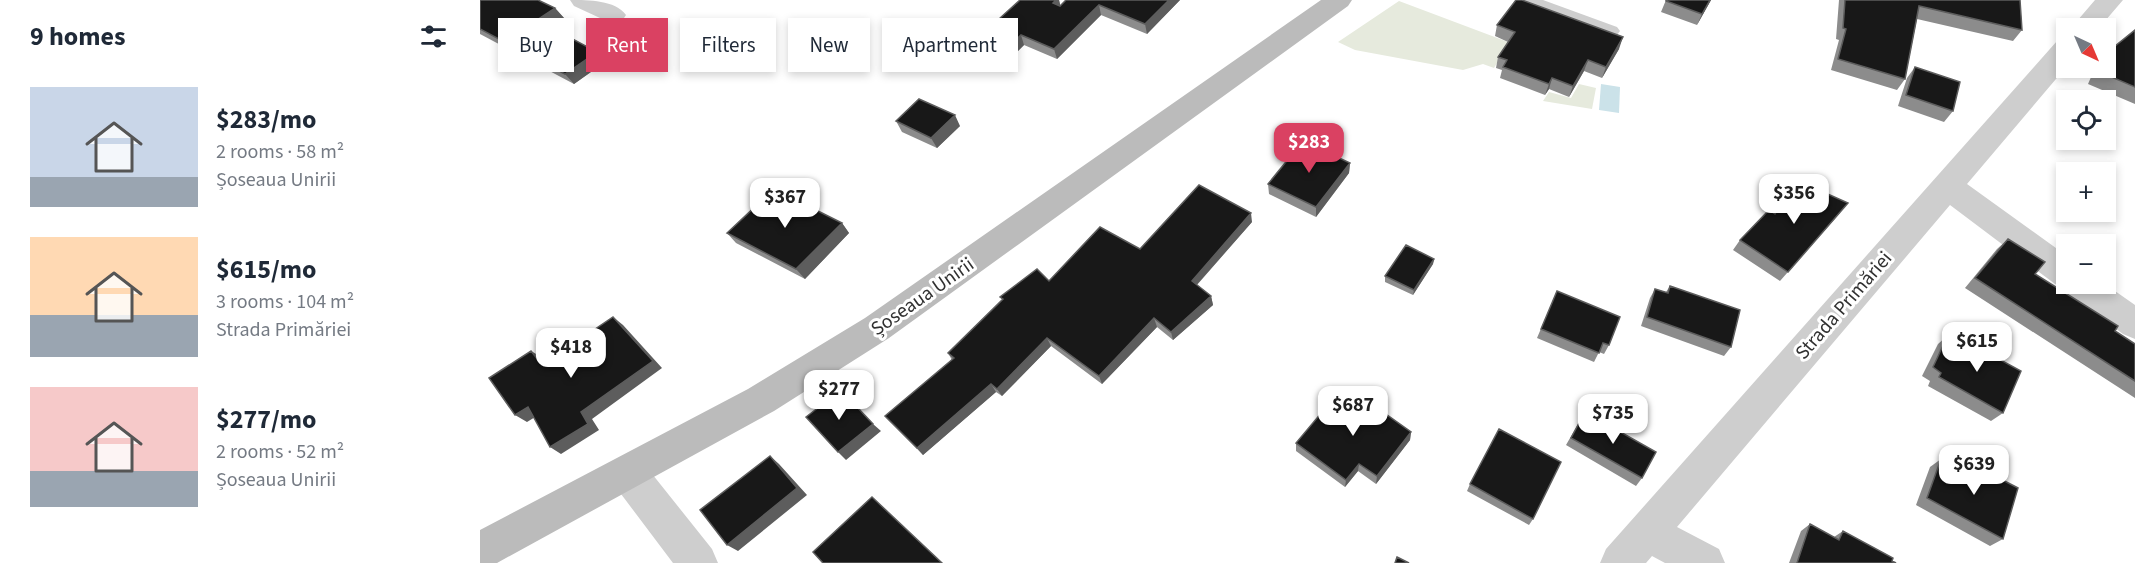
<!DOCTYPE html>
<meta charset="utf-8">
<style>
body{margin:0;font-family:"Source Sans 3",sans-serif;background:#f6f6f7;color:#1f2937;height:100vh;display:flex;flex-direction:column;font-size:22px;white-space:nowrap}
*{box-sizing:border-box;margin:0}
p{font-size:20px;color:#747a83}
.icon{flex:none;width:33px;height:33px;fill:none;stroke:currentColor;stroke-width:2;stroke-linecap:round;stroke-linejoin:round}
.map{position:relative;flex:1;overflow:hidden}
.drawer{display:flex;flex-direction:column;background:#fff;width:480px}
.drawer>*{flex:none}
.top-card{position:absolute;left:18px;top:18px;width:570px;height:54px;display:flex;gap:12px}
.needle{width:39px;rotate:136deg}
.controls{position:absolute;left:1576px;top:18px;display:grid;gap:12px}
.controls a{display:grid;place-items:center;width:60px;height:60px;border-radius:0px;background:#fff;box-shadow:0 3px 9px #0003;font-size:30px}
.price{position:absolute;translate:-50% -51px;padding:0 14px;border-radius:12px;background:#fff;color:#222;font-size:20px;line-height:39px;filter:drop-shadow(0 2px 3px #0008)}
.price::after{content:'';position:absolute;left:50%;top:36px;width:18px;height:14px;margin-left:-9px;background:inherit;clip-path:polygon(0 0,100% 0,50% 100%)}
.price.selected{background:#da4162;color:#fff}
ul{padding:0;list-style:none}
li{display:flex;align-items:center;gap:18px;height:150px;padding:0 30px}
li span{display:grid;place-items:center;flex:none;width:168px;height:120px;border-radius:0px;color:#555}
li>.icon{margin-inline-start:auto}
span .icon{width:72px;height:72px;fill:#fffc;stroke-width:1}
li b{font-size:26px}
h2{display:flex;justify-content:space-between;align-items:center;height:72px;padding:0 30px;font-size:26px}
.pill{padding:0 21px;border-radius:0px;background:#fff;box-shadow:0 3px 9px #0003;font-size:21px;line-height:54px}
.pill.selected{background:#da4162;color:#fff}
main{display:flex;flex:1;min-height:0}
.map>svg:first-child{display:block}
.green{fill:#e6eadd}
.water{fill:#cbe2e9}
.lines{fill:none;stroke-linecap:round;stroke-linejoin:round}
.service{fill:#cecece;fill-rule:evenodd}
.minor{fill:#cecece;fill-rule:evenodd}
.secondary{fill:#bbb;fill-rule:evenodd}
.wall{fill:#8c8c8c}
.shaded-wall{fill:#5d5d5d}
.building{fill:#181818;stroke:#5d5d5d;stroke-width:1.5}
.labels{text-anchor:middle;stroke-width:6;stroke-linejoin:round;paint-order:stroke}
.street-label{font-size:20px;fill:#313131;stroke:#fff}
</style>
<main>
<section class="drawer">
<h2>9 homes<svg class="icon" aria-label="filters" viewBox="0 0 24 24"><path d="M4 7h16M4 17h16"/><circle cx="9" cy="7" r="2"/><circle cx="15" cy="17" r="2"/></svg></h2>
<ul>
<li><span style="background:linear-gradient(#c9d6e8 75%,#9aa5b1 0)"><svg class="icon" aria-label="home" viewBox="0 0 24 24"><path d="M3 11l9-7 9 7M6 9v11h12V9"/></svg></span><div><b>$283/mo</b><p>2 rooms · 58 m²</p><p>Șoseaua Unirii</p></div></li>
<li><span style="background:linear-gradient(#ffd9b3 65%,#9aa5b1 0)"><svg class="icon" aria-label="home" viewBox="0 0 24 24"><path d="M3 11l9-7 9 7M6 9v11h12V9"/></svg></span><div><b>$615/mo</b><p>3 rooms · 104 m²</p><p>Strada Primăriei</p></div></li>
<li><span style="background:linear-gradient(#f6c9c9 70%,#9aa5b1 0)"><svg class="icon" aria-label="home" viewBox="0 0 24 24"><path d="M3 11l9-7 9 7M6 9v11h12V9"/></svg></span><div><b>$277/mo</b><p>2 rooms · 52 m²</p><p>Șoseaua Unirii</p></div></li>
</ul>
</section>
<div class="map">
<svg width="1655" height="563" viewBox="0 0 1655 563">
<rect width="100%" height="100%" fill="#fff"/>
<!-- green -->
<path class="green" d="M919 1 1028 42V45L1014 68 1003 64 983 70 875 50 858 42Z
M1099 84 1116 88 1112 109 1063 101 1069 92 1091 98Z"/>
<!-- water -->
<path class="water" d="M1121 84 1140 87 1139 113 1119 110Z"/>
<g class="lines">
<!-- service -->
<path class="service" d="M1038 0H1063L1137 27 1140 31 1137 35H1125L1040 4Z"/>
<!-- minor -->
<path class="minor" d="M90 0C109 0 135 0 146 15L142 21 133 24 94 6Z
M1615 0H1643L1619 28H1591Z
M1587 38V66L1487 184 1587 256V284H1625L1655 305V339L1643 334 1588 294 1585 287 1575 284 1470 205 1197 527 1239 549 1245 563H1185L1172 556 1166 563H1120L1126 549 1577 41Z
M148 455 161 460 232 549 238 563H193L135 486 129 473 135 460Z"/>
<!-- secondary -->
<path class="secondary" d="M841 0H872L868 6 409 338 294 411 17 563H0V530L268 389 385 318Z"/>
</g>
<!-- wall -->
<path class="wall" d="M0 0 75 8 84 18 71 27 117 52 125 62 94 84 0 34Z
M540 0H579L580 5 700 0 667 34 621 15 577 59 544 45 518 71 470 52 466 42 508 29Z
M1186 0H1231L1217 25 1181 12Z
M1359 0H1540L1542 30 1533 41 1437 19 1425 79 1417 90 1351 70 1359 40 1356 39Z
M1017 25 1139 49 1122 78 1104 71 1089 97 1069 89 1065 95 1020 78 1022 70 1016 68 1018 57 1028 42 1015 36Z
M1655 30V104L1608 84 1615 68H1626V54Z
M1435 67 1473 111 1464 122 1418 106 1427 78Z
M416 121 480 126 457 148 422 132Z
M870 163 869 173 836 217 789 194 788 184Z
M1314 179 1360 213 1300 281 1253 250 1260 240 1294 213 1307 189Z
M772 222 717 285 731 296 733 305 693 340 677 327 622 384 571 346 522 396 516 392 443 455 412 423 472 360 468 353 522 300 520 297 660 249Z
M362 223 369 233 325 279 256 243 247 233Z
M1528 239 1555 274 1635 331 1655 344V398L1485 288 1517 249Z
M954 259 953 264 933 295 905 282V276Z
M1190 286 1251 347 1244 356 1161 326 1170 298 1175 289 1186 292Z
M1077 291 1129 345 1124 354 1119 352 1114 362 1057 338Z
M1468 335 1482 342 1484 340 1523 413 1511 421 1448 386 1450 381 1442 376 1458 344Z
M879 408 931 432 930 440 896 484 878 471 865 487 816 451V443Z
M1105 412 1162 478 1156 486 1086 445Z
M1461 459 1473 465 1482 459 1523 539 1510 546 1436 505 1450 467Z
M990 484 1053 519 1049 525 987 491Z
M1330 524 1354 537 1363 531 1416 563H1309L1321 531Z"/>
<!-- shaded-wall -->
<path class="shaded-wall" d="M576 0H579L581 8 573 3Z
M689 0H700L667 34 665 24Z
M1230 0H1231L1217 25 1222 14Z
M619 5 621 15 577 59 574 49Z
M75 8 84 18 66 30 57 20Z
M541 35 544 45 518 71 514 61Z
M1143 37 1139 49 1122 78 1126 67Z
M117 52 125 62 94 84 85 74Z
M1108 60 1104 71 1089 97 1093 86Z
M1072 78 1069 89 1065 95 1069 84Z
M475 115 480 126 457 148 451 138Z
M870 163 869 173 836 217V207Z
M771 213 772 222 713 289 712 281Z
M362 223 369 233 325 279 316 269Z
M954 259 953 264 933 295 934 290Z
M731 296 733 305 693 340 691 332Z
M133 317 143 325 182 368 112 419 119 430 81 454 70 447Z
M674 318 677 327 622 384 619 376Z
M567 338 571 346 522 396 517 389Z
M51 351 63 358 73 372 62 365Z
M511 384 516 392 443 455 437 448Z
M48 407 60 414 47 422 35 415Z
M393 424 401 431 366 460 358 452Z
M931 432 930 440 896 484 897 476Z
M290 456 299 464 327 495 258 551 247 545Z
M879 464 878 471 865 487 866 480Z"/>
<!-- building -->
<path class="building" d="M0 0H58L75 8 57 20 117 52 85 74 0 29Z
M540 0H576L573 3 580 6 586 0H689L665 24 619 5 574 49 541 35 514 61 466 42 487 21 508 29Z
M1036 0H1042L1143 37 1126 67 1108 60 1093 86 1072 78 1069 84 1023 67 1027 60 1018 57 1035 32 1017 25Z
M1186 0H1230L1222 14 1186 1Z
M1365 0H1540L1542 30 1439 6 1425 79 1358 59 1366 29 1363 28Z
M1655 30V87L1620 72 1622 68H1626V58L1629 51Z
M1435 67 1480 82 1473 111 1426 95Z
M439 99 475 115 451 138 416 121Z
M823 141 870 163 836 207 788 184Z
M1314 179 1368 203 1308 272 1260 240 1289 210 1295 214Z
M719 185 771 213 712 281 731 296 691 332 674 318 619 376 567 338 517 389 511 384 437 448 405 416 474 358 468 353 523 299 520 297 557 269 569 281 620 227 660 249Z
M294 189 362 223 316 269 247 233Z
M1528 239 1565 262 1555 274 1638 326 1635 331 1655 344V381L1495 278Z
M926 245 954 259 934 290 905 276Z
M1190 286 1260 310 1251 347 1167 317 1175 289 1188 293Z
M1077 291 1140 317 1129 345 1123 343 1119 353 1061 329Z
M133 317 173 361 101 412 108 424 70 447 48 407 35 415 9 378 51 351 62 365Z
M1468 335 1483 342 1484 340 1541 371 1523 413 1459 377 1461 373 1453 367Z
M361 390 393 424 358 452 326 417Z
M858 393 879 408 886 400 931 432 897 476 879 464 866 480 816 443Z
M1105 412 1176 452 1162 478 1091 438Z
M1019 429 1081 462 1053 519 990 484Z
M290 456 317 488 247 545 220 510Z
M1461 459 1479 468 1482 459 1538 488 1523 539 1447 498Z
M392 497 462 563H343L333 552Z
M1330 524 1359 540 1363 531 1413 558 1412 561 1416 563H1317Z
M917 557 929 563H915Z"/>
<g class="labels">
<!-- street labels -->
<g class="street-label">
<text transform="translate(442 296) rotate(-35)" y="7">Șoseaua Unirii</text>
<text transform="translate(1363 305) rotate(-49)" y="7">Strada Primăriei</text>
</g>
</g>
</svg>
<div class="controls">
<a><svg class="needle" viewBox="-14 -14 28 28"><path d="M0-13l5 13h-10z" fill="#e53935"/><path d="M0 13l5-13h-10z" fill="#747a83"/></svg></a>
<a><svg class="icon" aria-label="locate" viewBox="0 0 24 24"><circle cx="12" cy="12" r="6"/><path d="M12 2v4M12 18v4M2 12h4M18 12h4"/></svg></a>
<a>+</a>
<a>−</a>
</div>
<b class="price selected" style="left:829px;top:174px">$283</b>
<b class="price" style="left:1314px;top:225px">$356</b>
<b class="price" style="left:305px;top:229px">$367</b>
<b class="price" style="left:1497px;top:373px">$615</b>
<b class="price" style="left:91px;top:379px">$418</b>
<b class="price" style="left:359px;top:421px">$277</b>
<b class="price" style="left:873px;top:437px">$687</b>
<b class="price" style="left:1133px;top:445px">$735</b>
<b class="price" style="left:1494px;top:496px">$639</b>
<div class="top-card">
<a class="pill">Buy</a>
<a class="pill selected">Rent</a>
<a class="pill">Filters</a>
<a class="pill">New</a>
<a class="pill">Apartment</a>
</div>
</div>
</main>
